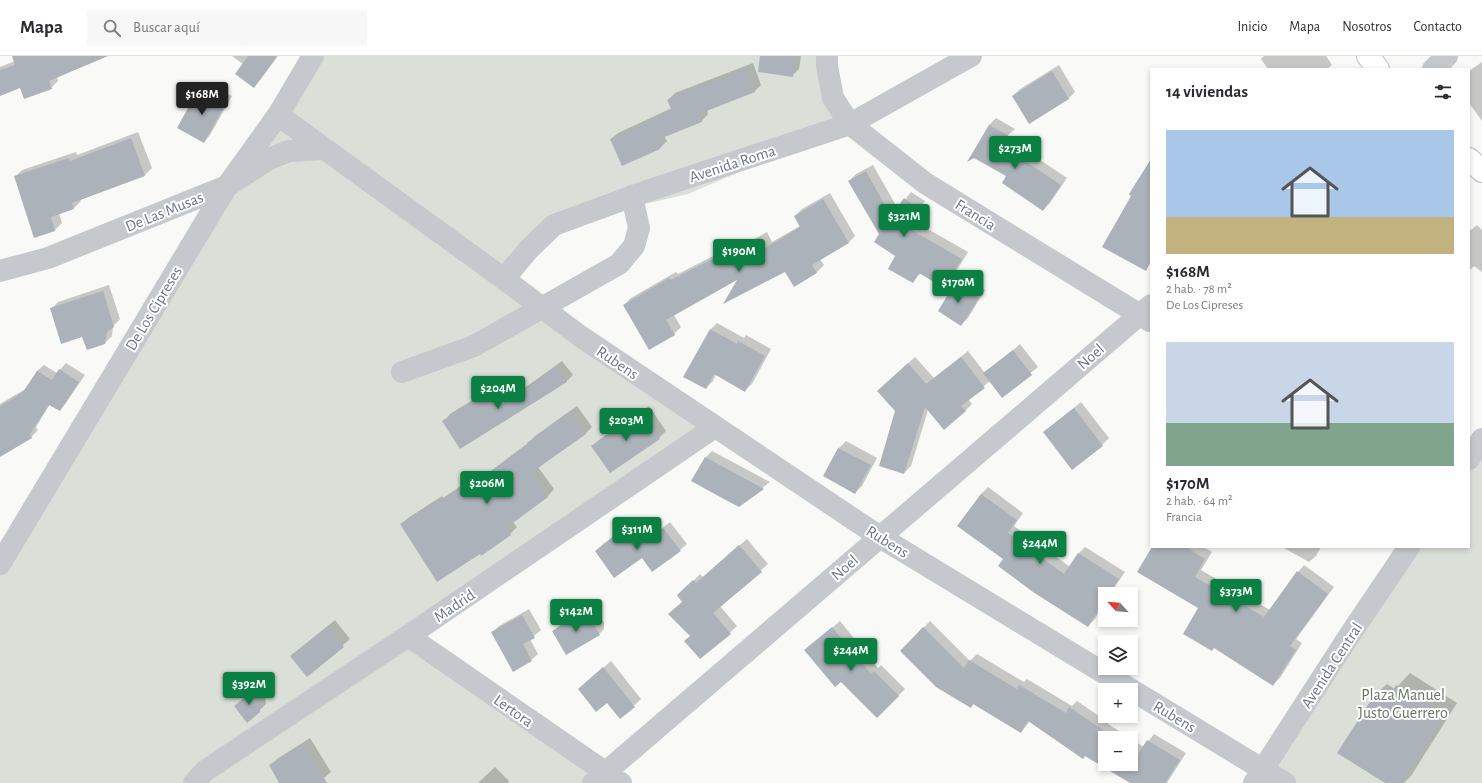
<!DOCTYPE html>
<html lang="es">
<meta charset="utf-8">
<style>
body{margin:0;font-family:"Alegreya Sans",sans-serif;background:#f7f7f7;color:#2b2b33;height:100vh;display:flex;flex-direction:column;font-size:15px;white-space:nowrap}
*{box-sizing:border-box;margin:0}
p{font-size:13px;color:#7c7c81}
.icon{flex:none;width:22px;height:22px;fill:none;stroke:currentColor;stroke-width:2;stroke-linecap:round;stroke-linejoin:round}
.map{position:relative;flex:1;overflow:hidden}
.drawer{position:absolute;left:1150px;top:12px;width:320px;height:480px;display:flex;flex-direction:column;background:#fff;border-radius:0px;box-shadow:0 2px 6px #0003}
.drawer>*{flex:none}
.needle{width:26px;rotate:296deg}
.tools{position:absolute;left:1098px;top:531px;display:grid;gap:8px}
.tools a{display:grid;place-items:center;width:40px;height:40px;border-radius:0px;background:#fff;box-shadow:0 2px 6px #0003;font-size:20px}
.price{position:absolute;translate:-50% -34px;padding:0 9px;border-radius:4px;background:#0b8043;color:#fff;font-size:13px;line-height:26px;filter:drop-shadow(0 1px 2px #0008)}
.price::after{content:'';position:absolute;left:50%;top:24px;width:12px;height:9px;margin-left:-6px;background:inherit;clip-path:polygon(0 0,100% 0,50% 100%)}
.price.selected{background:#222;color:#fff}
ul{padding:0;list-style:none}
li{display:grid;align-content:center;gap:8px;height:212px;padding:0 16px}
li span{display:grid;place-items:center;height:124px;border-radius:0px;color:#555}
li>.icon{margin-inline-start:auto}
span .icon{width:72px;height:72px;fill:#fffc;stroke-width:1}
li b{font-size:17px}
h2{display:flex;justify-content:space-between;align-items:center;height:48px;padding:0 16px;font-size:17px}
header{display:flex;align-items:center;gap:24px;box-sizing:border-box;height:56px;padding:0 20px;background:#fff;border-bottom:1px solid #e1e1e2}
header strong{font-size:19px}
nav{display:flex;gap:22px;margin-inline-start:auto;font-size:14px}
.search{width:280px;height:36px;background:#f7f7f7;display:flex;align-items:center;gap:10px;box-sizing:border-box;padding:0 14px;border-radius:0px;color:#7c7c81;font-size:15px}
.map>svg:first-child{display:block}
.green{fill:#dae0d8}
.shadow{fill:#0003}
.building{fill:#acb2b9}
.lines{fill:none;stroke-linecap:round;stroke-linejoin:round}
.major-casing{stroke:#b8bcc0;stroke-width:24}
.minor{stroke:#c5c8cc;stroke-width:22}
.major{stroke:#fff;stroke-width:22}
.labels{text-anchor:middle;stroke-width:4;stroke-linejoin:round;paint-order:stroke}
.street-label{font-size:16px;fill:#697687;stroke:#fff}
.park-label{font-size:16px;fill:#667964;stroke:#fff}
</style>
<header>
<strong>Mapa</strong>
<div class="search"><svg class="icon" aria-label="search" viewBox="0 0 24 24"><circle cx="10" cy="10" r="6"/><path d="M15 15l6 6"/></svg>Buscar aquí</div>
<nav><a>Inicio</a><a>Mapa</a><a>Nosotros</a><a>Contacto</a></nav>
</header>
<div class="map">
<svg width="1482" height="727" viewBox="0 0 1482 727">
<rect width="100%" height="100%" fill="#f9f9f7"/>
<!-- green -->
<path class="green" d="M309 0H827L850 68 688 138 554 169 504 223 715 371 408 580 605 717 593 727H0V510Z
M1482 381V727H1255L1409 491H1469V400Z"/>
<!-- shadow -->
<path class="shadow" d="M13 0H106L57 21 58 25 51 32 21 31 0 39V11L15 5Z
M232 0H278L261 23 254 30 243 8Z
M761 0H801L799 13 792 20Z
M1264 0H1326L1332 9 1327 13H1268L1261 3Z
M1482 6V65L1469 47V15Z
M753 7 761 29 754 36 707 54 708 58 702 65 664 80 667 85 660 92 622 109 611 83 618 77 672 52 668 44 675 37Z
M1059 9 1075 36 1069 42 1030 67 1013 40 1020 33Z
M207 26 232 40 210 79 204 86 200 33Z
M996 62 1015 73 1006 81 1067 122 1050 147 1043 154 1008 120 974 101 970 104 989 69Z
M138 76 152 112 145 119 80 144 81 145 74 152 59 157 62 167 55 174 34 181 15 121 22 114 76 96 77 99Z
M873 109 898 153 911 136 925 145 912 164 968 196 951 224 944 231 921 217 913 225 880 179 849 125 856 118Z
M830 137 855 180 848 187 820 203 824 209 817 216 794 229 785 214 739 221 674 259 681 271 674 278 624 249 631 242 676 216 678 218 723 195 725 199 767 176 772 186 800 170 795 160 802 153Z
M1477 169 1482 174V216L1474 210 1469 215V172L1471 174Z
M963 220 985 234 968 262 961 269 939 255 956 227Z
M109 229 120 263 113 270 112 280 105 287 83 280 51 253 58 246Z
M717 267 744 282 746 279 771 293 752 328 745 334 716 318 713 325 706 332 710 274Z
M1020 288 1038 311 1002 340 990 325 968 343 972 348 965 355 928 354 911 410 904 417 896 355 885 329 915 301 934 322 968 295 985 317Z
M562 305 573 319 566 326 460 391 444 365 450 358 492 332 502 348Z
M66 307 85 319 66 347 60 354 50 348 36 371 38 374 31 381 0 400V348L27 332 37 315 44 309 57 317Z
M1081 346 1109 382 1102 389 1044 376Z
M577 350 592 371 585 378 538 411 554 433 548 440 513 466 517 471 510 478 402 468 408 462 442 440 443 442 480 417 483 421 528 387 535 380Z
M649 350 666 375 659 382 593 390 599 384Z
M846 385 877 402 862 430 855 437 824 420 839 392Z
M712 395 770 426 739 450 693 425 706 401Z
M988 431 1023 457 1014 470 1070 511 1079 497 1085 491 1125 516 1110 538H1105V547L1095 563 1088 570 1004 503 959 469 981 438Z
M645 462 656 477 670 466 687 488 680 494 596 495 603 488 619 476 621 479Z
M747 483 768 508 720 550 737 570 719 587 691 580 683 546 679 540 700 518 703 521Z
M1153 491H1204L1212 496 1201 514 1270 554 1298 516 1304 509 1334 531 1296 583 1302 587 1280 622 1273 628 1200 551Z
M1282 491H1321L1316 500 1309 506Z
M593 549 604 567V573L597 580 553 575 560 569Z
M529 553 541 574 530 583 538 598 531 604 493 576 499 570Z
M335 564 350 583 307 620 291 600Z
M840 565 878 612 881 609 905 633 877 661 841 625 806 594Z
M930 565 970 605 977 598 1024 626 1027 623 1072 650 1077 645 1109 667 1108 668 1130 682H1105V708H1131V683L1144 691 1154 678 1186 697 1167 727H1132L1030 665 1021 676 974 647 971 651 901 595Z
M611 605 641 643 621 662 607 646 579 633Z
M1410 617 1457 647 1411 720 1404 727H1387L1373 641 1387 628 1395 633Z
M263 627 266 648 259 655 242 644Z
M310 682 331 716 318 727H281L270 710 277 703Z
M495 711 509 725 508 727H478Z"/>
<!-- building -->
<path class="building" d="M12 0H108L49 25 52 33 24 43 20 32 0 40V14L15 9Z
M248 0H277L254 32 235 18Z
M760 0H795L793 21 758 16Z
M746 13 755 36 699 58 702 66 657 84 660 93 622 110 610 83 672 55 667 44Z
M1052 15 1069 43 1029 68 1012 40Z
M199 32 226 47 204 87 177 72Z
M989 69 1009 80 998 87 1061 129 1043 155 1002 127 1006 120 974 102 967 106Z
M131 82 145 120 72 147 74 153 51 161 55 175 34 182 14 120 69 102 70 105Z
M1151 103V205L1146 215 1102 191 1131 140 1129 138Z
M866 115 891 160 904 142 919 153 906 171 962 203 944 232 919 217 913 227 888 213 895 200 874 186 879 178 848 125Z
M823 143 849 187 812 209 817 217 794 231 785 216 723 248 737 224 666 264 675 279 649 294 623 249 669 222 671 224 716 201 718 205 760 182 765 192 800 171 794 160Z
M955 227 979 242 961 270 938 255Z
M103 235 114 271 107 276 105 288 87 294 82 281 61 288 50 252Z
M710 273 737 288 738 285 765 300 745 336 714 318 706 333 683 321Z
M1013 294 1032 319 1002 342 983 317Z
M961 301 985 332 961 350 966 355 944 374 925 351 904 418 879 410 895 355 877 335 908 307 926 328Z
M555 311 567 326 460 393 442 365 485 338 495 354Z
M59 313 79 326 60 355 49 349 30 378 32 382 0 401V350L23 336 37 315 52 324Z
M1074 352 1103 390 1072 414 1043 376Z
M570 356 586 378 531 417 548 441 506 472 511 479 481 500 480 498 437 526 400 468 434 446 436 448 473 423 476 427 528 388 527 387Z
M641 356 660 383 610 417 591 390Z
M838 392 871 409 855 438 823 420Z
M705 401 764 433 739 451 722 442 691 425Z
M981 438 1017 464 1008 477 1064 518 1078 497 1119 523 1109 538H1105V544L1088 571 1033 536 998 510 1003 503 957 470Z
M638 468 649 483 663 472 681 495 652 516 642 502 614 522 595 495 612 482 614 485Z
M739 489 762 516 713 557 731 578 700 603 684 585 690 580 668 558 682 546 677 539 693 524 696 527Z
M1152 491H1186L1205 503 1195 521 1264 561 1297 515 1328 538 1290 590 1296 594 1273 630 1214 592 1212 595 1183 578 1198 552 1137 516Z
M586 555 600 579 566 599 552 575Z
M522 559 535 582 523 588 532 605 513 616 491 576Z
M328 570 344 591 307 621 290 600Z
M832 571 871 618 874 615 899 640 877 662 841 626 835 631 804 594Z
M923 571 964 612 969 604 1017 633 1019 629 1066 657 1069 651 1103 674 1102 676 1112 682H1105V708H1131V693L1138 698 1147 684 1180 704 1165 727H1130L1085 700 1083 703 1028 665 1021 677 973 648 971 652 936 631 900 595Z
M603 611 635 651 620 663 607 647 596 656 578 633Z
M1396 629 1444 660 1402 727H1385L1337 697 1373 641 1384 648Z
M256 632 260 656 247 667 234 650Z
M303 688 327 727H279L269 709Z"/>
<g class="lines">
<!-- major casing -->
<g class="major-casing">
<path id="major" d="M1368 0 1378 13
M1469 103 1482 115"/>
</g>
<!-- minor -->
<path class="minor" d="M827 0V10L833 42 850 68 925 127 1150 265
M1433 13 1447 0
M278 59 504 223 580 280 880 481 1285 727
M0 215 48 202 227 130 269 103 289 95 324 93
M504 223 529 193 554 169 644 136 850 68 971 0
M402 316 474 290 619 208 634 190 639 172 632 140
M1469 403 1482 383
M0 508 227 130 278 59 313 0
M408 580 621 727
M194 727 205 715 408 580 715 371
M593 727 1151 249
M1254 727 1349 580 1409 491"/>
<!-- major -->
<use href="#major" class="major"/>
</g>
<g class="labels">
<!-- street labels -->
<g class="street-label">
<text transform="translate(732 107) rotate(-18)" y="6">Avenida Roma</text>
<text transform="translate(164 155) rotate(-22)" y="6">De Las Musas</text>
<text transform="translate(976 158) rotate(32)" y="6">Francia</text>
<text transform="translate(153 252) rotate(-59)" y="6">De Los Cipreses</text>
<text transform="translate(1090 300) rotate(-41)" y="6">Noel</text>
<text transform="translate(618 306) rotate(34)" y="6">Rubens</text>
<text transform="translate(888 485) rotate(32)" y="6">Rubens</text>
<text transform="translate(844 511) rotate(-41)" y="6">Noel</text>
<text transform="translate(454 549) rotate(-34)" y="6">Madrid</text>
<text transform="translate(1331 609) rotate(-57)" y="6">Avenida Central</text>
<text transform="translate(514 654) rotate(35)" y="6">Lertora</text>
<text transform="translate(1175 660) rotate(31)" y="6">Rubens</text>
</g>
<!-- park labels -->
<g class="park-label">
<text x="1403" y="644">Plaza Manuel<tspan x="1403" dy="18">Justo Guerrero</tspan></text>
</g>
</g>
</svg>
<div class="tools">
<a><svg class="needle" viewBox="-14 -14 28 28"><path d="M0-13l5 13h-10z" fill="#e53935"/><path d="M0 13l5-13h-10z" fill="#7c7c81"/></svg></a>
<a><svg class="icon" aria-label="layers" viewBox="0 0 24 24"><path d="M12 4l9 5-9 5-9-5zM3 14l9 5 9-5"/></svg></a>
<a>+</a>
<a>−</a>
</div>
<b class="price selected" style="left:202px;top:60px">$168M</b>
<b class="price" style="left:1015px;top:114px">$273M</b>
<b class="price" style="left:904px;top:182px">$321M</b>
<b class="price" style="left:739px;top:217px">$190M</b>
<b class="price" style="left:958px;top:248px">$170M</b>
<b class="price" style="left:498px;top:354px">$204M</b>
<b class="price" style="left:626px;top:386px">$203M</b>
<b class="price" style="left:487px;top:449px">$206M</b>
<b class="price" style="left:637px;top:495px">$311M</b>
<b class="price" style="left:1040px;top:509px">$244M</b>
<b class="price" style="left:1236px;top:557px">$373M</b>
<b class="price" style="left:576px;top:577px">$142M</b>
<b class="price" style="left:851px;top:616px">$244M</b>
<b class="price" style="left:249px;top:650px">$392M</b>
<section class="drawer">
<h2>14 viviendas<svg class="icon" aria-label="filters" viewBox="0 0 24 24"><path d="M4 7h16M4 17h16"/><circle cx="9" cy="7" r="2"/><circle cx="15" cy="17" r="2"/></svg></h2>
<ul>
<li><span style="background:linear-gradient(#a9c7e8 70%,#c2b280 0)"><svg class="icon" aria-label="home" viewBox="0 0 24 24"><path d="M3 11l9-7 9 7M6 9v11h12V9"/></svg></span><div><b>$168M</b><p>2 hab. · 78 m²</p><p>De Los Cipreses</p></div></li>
<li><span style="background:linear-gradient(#c9d6e8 65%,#7fa58c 0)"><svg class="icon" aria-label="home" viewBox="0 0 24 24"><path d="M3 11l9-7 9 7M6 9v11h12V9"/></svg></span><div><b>$170M</b><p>2 hab. · 64 m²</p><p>Francia</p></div></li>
</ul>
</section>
</div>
